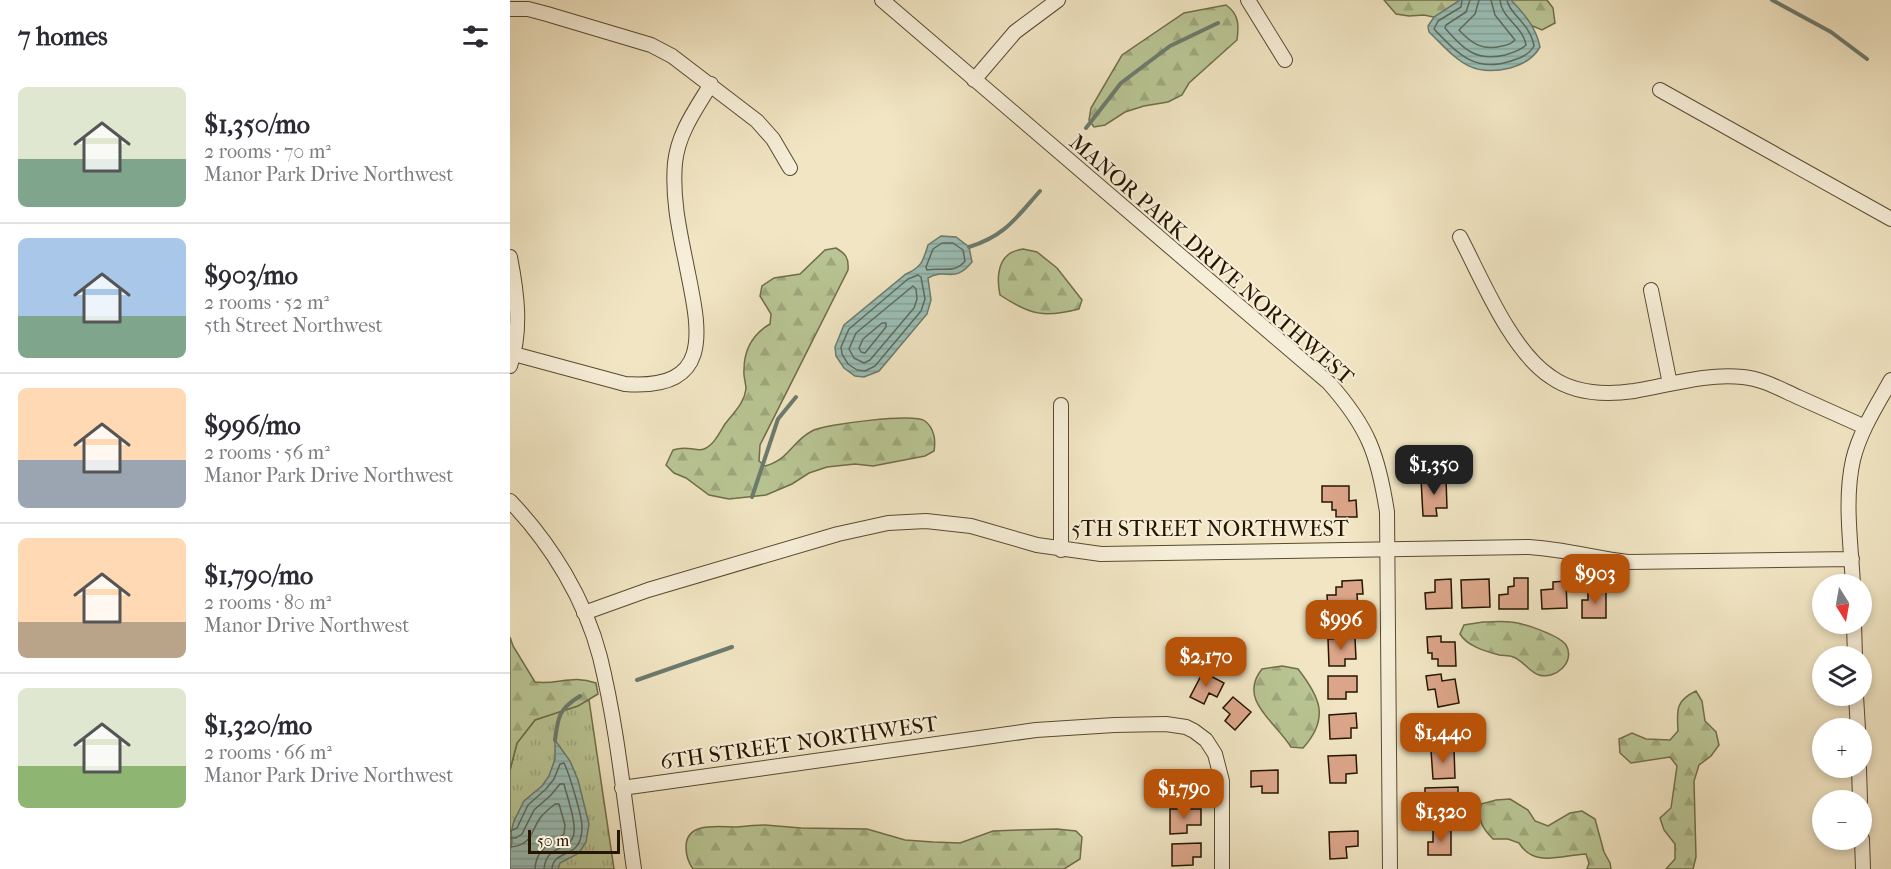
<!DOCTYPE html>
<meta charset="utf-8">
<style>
body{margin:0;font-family:"IM FELL French Canon",serif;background:#f7f7f7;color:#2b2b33;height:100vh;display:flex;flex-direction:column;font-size:22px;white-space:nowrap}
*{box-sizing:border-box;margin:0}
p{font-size:20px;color:#7c7c81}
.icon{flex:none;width:33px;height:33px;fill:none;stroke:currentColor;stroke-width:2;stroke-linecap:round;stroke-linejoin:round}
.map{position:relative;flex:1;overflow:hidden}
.panel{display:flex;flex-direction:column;background:#fff;width:510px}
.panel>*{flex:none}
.needle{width:39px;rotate:169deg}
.fabs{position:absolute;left:1302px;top:574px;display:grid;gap:12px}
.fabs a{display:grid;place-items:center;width:60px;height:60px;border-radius:50%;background:#fff;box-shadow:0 3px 9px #0003;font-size:30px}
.scale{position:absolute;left:18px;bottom:15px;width:92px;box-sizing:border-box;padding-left:6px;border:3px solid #261600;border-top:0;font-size:16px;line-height:21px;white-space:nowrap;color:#261600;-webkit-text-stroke:4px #f6eed8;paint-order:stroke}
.price{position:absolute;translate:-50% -51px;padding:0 14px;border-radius:12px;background:#b45309;color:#fff;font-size:20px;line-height:39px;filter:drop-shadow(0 2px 3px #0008)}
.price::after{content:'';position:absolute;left:50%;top:36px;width:18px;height:14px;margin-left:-9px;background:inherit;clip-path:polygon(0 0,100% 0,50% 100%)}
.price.current{background:#222;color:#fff}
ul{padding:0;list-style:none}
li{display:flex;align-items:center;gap:18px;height:150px;padding:0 18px}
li+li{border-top:2px solid #e1e1e2}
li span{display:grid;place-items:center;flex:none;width:168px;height:120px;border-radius:9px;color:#555}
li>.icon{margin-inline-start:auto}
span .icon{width:72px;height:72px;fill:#fffc;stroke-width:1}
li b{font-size:26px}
h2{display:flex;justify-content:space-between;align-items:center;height:72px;padding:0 18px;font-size:26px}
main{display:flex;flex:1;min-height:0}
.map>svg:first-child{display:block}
.grass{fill:url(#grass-tufts);stroke:#706e4a;stroke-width:1.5}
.forest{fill:url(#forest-firs);stroke:#706e4a;stroke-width:1.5}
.water{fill:url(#water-rules);stroke:#6c7b6e;stroke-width:1.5}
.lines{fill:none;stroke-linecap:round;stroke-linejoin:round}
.shore{stroke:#606a5c;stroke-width:1.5}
.stream{stroke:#6c7b6e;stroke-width:4}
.building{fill:#dba589;stroke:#261600;stroke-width:1.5}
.minor-casing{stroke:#594a31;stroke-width:16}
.minor{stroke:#f6eed8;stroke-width:14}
.labels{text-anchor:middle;stroke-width:4.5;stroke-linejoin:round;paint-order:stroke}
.street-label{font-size:22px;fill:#261600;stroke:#f6eed8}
</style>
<main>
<section class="panel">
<h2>7 homes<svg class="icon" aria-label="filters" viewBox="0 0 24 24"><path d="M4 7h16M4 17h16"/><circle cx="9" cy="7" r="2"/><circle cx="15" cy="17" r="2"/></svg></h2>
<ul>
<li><span style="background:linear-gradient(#dfe7d0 60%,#7fa58c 0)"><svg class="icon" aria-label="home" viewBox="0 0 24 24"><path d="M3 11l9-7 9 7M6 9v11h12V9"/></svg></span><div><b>$1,350/mo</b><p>2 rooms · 70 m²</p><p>Manor Park Drive Northwest</p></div></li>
<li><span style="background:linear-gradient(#a9c7e8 65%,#7fa58c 0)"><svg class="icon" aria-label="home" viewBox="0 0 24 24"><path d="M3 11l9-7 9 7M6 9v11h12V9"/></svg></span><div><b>$903/mo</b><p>2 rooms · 52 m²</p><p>5th Street Northwest</p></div></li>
<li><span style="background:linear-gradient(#ffd9b3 60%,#9aa5b1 0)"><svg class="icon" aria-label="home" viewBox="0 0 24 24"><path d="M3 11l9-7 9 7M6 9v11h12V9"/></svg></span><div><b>$996/mo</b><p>2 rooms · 56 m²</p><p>Manor Park Drive Northwest</p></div></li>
<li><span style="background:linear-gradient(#ffd9b3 70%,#b9a48a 0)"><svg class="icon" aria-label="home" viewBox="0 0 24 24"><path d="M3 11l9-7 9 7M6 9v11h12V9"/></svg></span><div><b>$1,790/mo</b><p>2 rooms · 80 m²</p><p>Manor Drive Northwest</p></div></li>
<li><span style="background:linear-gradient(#dfe7d0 65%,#8fb573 0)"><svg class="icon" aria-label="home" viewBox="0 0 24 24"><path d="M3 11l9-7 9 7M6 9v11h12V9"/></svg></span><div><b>$1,320/mo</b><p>2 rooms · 66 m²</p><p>Manor Park Drive Northwest</p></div></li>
</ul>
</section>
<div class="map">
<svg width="1381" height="869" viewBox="0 0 1381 869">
<defs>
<pattern id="grass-tufts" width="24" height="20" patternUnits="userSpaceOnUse" patternTransform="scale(1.5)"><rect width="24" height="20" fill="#b9c594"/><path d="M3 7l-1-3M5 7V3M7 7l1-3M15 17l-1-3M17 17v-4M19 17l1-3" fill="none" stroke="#9fa87e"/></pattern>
<pattern id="forest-firs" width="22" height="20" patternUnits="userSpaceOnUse" patternTransform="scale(1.5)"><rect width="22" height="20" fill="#b9c594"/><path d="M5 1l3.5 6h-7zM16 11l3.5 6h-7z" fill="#9fa87e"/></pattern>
<pattern id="water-rules" width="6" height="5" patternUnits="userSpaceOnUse" patternTransform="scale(1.5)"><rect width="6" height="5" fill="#9bbfb7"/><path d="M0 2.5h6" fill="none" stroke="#85a39c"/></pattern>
</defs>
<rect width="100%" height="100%" fill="#f1e5c3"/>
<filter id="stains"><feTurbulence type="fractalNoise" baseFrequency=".00333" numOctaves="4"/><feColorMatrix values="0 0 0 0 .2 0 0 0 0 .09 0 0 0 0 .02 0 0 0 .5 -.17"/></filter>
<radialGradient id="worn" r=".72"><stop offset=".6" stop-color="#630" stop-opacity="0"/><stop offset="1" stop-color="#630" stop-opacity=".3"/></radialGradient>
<!-- grass -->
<path class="grass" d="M79 700 104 869H0V770L7 743 25 720Z"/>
<!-- forest -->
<path class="forest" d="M874 0H968L928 18 914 15 899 16 886 14Z
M991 0H1037L1043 8 1045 23 1032 30 1018 24Z
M716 5C729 14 729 25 727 40L679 83 672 95 658 102 634 106 615 112 595 125 584 127 579 120 581 108 612 55 674 13Z
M326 248C336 254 339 258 338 270L250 445 249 461 255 466C280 459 281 442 302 431 315 424 404 413 415 421 424 428 426 440 424 451L415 456 363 466 345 464 317 467 299 473 282 484 256 495 219 499 199 495 176 478 164 473 156 465 163 450C177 445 187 452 194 449 204 445 210 432 215 424 224 412 234 404 236 389 236 383 233 376 234 370 234 350 243 334 260 324L261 314 250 296 252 286 264 278 290 274 315 250Z
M513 249 527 252 547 268 572 300 569 309C534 318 520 315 490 295 487 281 487 263 499 254 502 251 509 250 513 249Z
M973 622C982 622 992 621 1001 622 1013 623 1049 635 1056 645 1066 662 1045 680 1029 675 1019 672 1013 660 1003 657 999 655 993 656 989 655 975 651 957 646 950 634L954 625Z
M0 637 3 646 25 682C48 685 62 674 86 683L88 694 68 706 25 720 7 743 0 770Z
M772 666 788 669C810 697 820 718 793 748L781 747C766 722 727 700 752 669Z
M1186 691 1192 701 1195 721 1206 732 1209 745 1201 756 1189 765 1184 781 1186 857 1183 869H1156L1165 859V844L1154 830 1150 818 1161 808 1167 766 1160 757 1121 763 1110 753 1109 739 1122 733 1136 739 1160 740 1168 731C1167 710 1165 701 1186 691Z
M1000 799 1018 810 1025 821 1038 826 1060 813 1072 811 1085 819 1094 852 1100 863 1101 869H1077L1079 863 1076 854C1052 855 1024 868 1009 843L998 839H983C972 828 967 819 971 804L986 800Z
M255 825 291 828 357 829 395 840 423 842 450 843 483 831 508 830 547 829 566 831 572 837 570 859 554 869H183C178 862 176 855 176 847 176 821 209 827 227 827 236 826 246 825 255 825Z"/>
<!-- water -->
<path class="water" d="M950 0H1001C1015 15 1026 27 1030 47 1023 59 1013 64 1000 68 959 78 946 58 919 32L918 26 924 17Z
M431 236 446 237 459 247 462 262C443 285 437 267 418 278L421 300 417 314 369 371 354 377 345 376 334 368 326 356 325 347 334 325 396 274C412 267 413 261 418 245Z
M45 740 60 761 68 780 79 824 76 842 69 853 50 863 48 869H0V850L2 842 1 832 4 821 14 801 32 786 39 776 45 759Z"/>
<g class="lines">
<!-- shore -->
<path class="shore" d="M952 0 951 7 928 21 924 29C948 54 965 73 1001 61 1010 58 1019 55 1024 46 1020 23 999 14 997 0
M960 0 956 12 936 25 935 28C953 49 966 62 995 55 1002 53 1011 50 1016 45 1013 26 991 18 990 0
M969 0 965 14 949 30C962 44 973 51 992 46 998 45 1001 44 1005 40L985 15 981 0
M432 243H443L453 250 455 261C445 274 431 267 417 270L416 267 423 249Z
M408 275 411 277 415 299 411 311 365 366 355 371 347 370 338 364 332 354 331 347 339 329 398 279Z
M403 286 406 289 407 299 404 308 360 360 354 363 344 358 339 349 346 333Z
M372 323H376V327L355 353 351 352 349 348 353 339Z
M0 831 7 828 18 805 36 789 44 779 50 764 54 763C59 773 72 816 72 826 72 833 71 843 65 848 56 856 43 855 42 869
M0 838H6L12 834 24 810 41 795 50 784H54C57 797 69 828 62 839 55 851 36 846 34 869
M0 847C21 846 21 832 30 818 34 813 40 808 45 804H49L55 825 54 834C40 844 26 849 25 869"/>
<!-- stream -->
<path class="stream" d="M1262 0 1321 32 1357 59
M576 128 611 83 660 46 708 23
M459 247C495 236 506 218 530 191
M242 497 268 419 286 397
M127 680 222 647
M45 740C48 716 49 709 70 696"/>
</g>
<!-- building -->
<path class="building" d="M936 478 937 508H926L927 516H913L911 479Z
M812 486H839V501L846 500 847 517H826V510H822V502H812Z
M1004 578H1018V609H989V595L998 594V587L1004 586Z
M941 579 942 608 916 609 915 593 925 592V580Z
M979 579 980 607 952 608 951 580Z
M852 580 853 594H847L848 609 818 610 817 595H826V587H832V581Z
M1056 581 1057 608 1032 609 1031 590 1043 589V582Z
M1096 589V618H1072V600H1078V590Z
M931 636V642H945L946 666H928V659H922V653H918L917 637Z
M845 638 846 659H835V666H819L818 639Z
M693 672 714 683 707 697 699 693 694 704 680 697Z
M931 674 932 681 945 679 949 703 928 707 925 689 918 690 916 676Z
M818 676H847V692H836V699H818Z
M723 697 741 712 725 730 715 721 720 714 713 708Z
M846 713 847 728H841V738L820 739 819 715Z
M945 714 947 740 929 741V733H916V715Z
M944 749 945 778 923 779 921 750Z
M846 755 847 773 836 774V783H820L818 756Z
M768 770V793H752V786L741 787V771Z
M948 787V796H955V805H948V821L928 822V804H915V788Z
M660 809H691V825H677V833L660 834Z
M923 830H941V855H918V842H923Z
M848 831V846L836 847 837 858 820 859 819 832Z
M691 843V857H683V865L662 866V844Z"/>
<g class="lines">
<!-- minor casing -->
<g class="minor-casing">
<path id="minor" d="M372 0 819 383C858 427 868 454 877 512L880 869
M738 0 775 60
M0 9H18L37 14 141 45 162 56 247 121 263 139 280 168
M464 80 505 32 548 0
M1150 90 1381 219
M950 237C972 279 1001 351 1041 377 1065 394 1096 395 1124 391 1160 385 1196 373 1233 377 1253 379 1270 389 1288 397 1310 407 1333 417 1355 427
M0 257C7 293 12 330 0 366
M1141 290 1160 384
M4 354 115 384C208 391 188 325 176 263 169 229 162 197 165 163 168 133 186 109 201 84
M551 405V550
M0 501C41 544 75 599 90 657 107 726 114 799 124 869
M1343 585C1341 544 1334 500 1343 460 1350 431 1367 405 1381 380
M74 613 138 590 328 534 378 523 416 521 461 526 527 545 591 554 1019 547C1053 549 1085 558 1118 562L1342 559
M1344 624 1345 657
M1346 696 1348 729
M1349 768 1350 801
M112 788 526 730 604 725 656 724 676 727 684 731 696 740 705 754 712 781V869
M1352 839 1353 869"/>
</g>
<!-- minor -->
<use href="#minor" class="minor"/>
</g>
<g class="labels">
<!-- street labels -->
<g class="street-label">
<text transform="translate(702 259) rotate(41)" y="8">MANOR PARK DRIVE NORTHWEST</text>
<text x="700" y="536">5TH STREET NORTHWEST</text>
<text transform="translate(289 742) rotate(-8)" y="8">6TH STREET NORTHWEST</text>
</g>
</g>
<rect width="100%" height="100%" filter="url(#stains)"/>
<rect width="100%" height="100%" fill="url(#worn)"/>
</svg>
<div class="fabs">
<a><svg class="needle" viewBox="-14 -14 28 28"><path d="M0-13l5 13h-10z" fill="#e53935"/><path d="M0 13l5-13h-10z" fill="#7c7c81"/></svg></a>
<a><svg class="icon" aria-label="layers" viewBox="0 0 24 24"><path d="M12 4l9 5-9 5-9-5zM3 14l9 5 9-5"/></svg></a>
<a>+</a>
<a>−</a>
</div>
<div class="scale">50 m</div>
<b class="price current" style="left:924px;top:496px">$1,350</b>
<b class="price" style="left:1085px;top:605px">$903</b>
<b class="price" style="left:831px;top:651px">$996</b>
<b class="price" style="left:696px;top:688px">$2,170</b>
<b class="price" style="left:933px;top:764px">$1,440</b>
<b class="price" style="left:674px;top:820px">$1,790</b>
<b class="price" style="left:931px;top:843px">$1,320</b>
</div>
</main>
